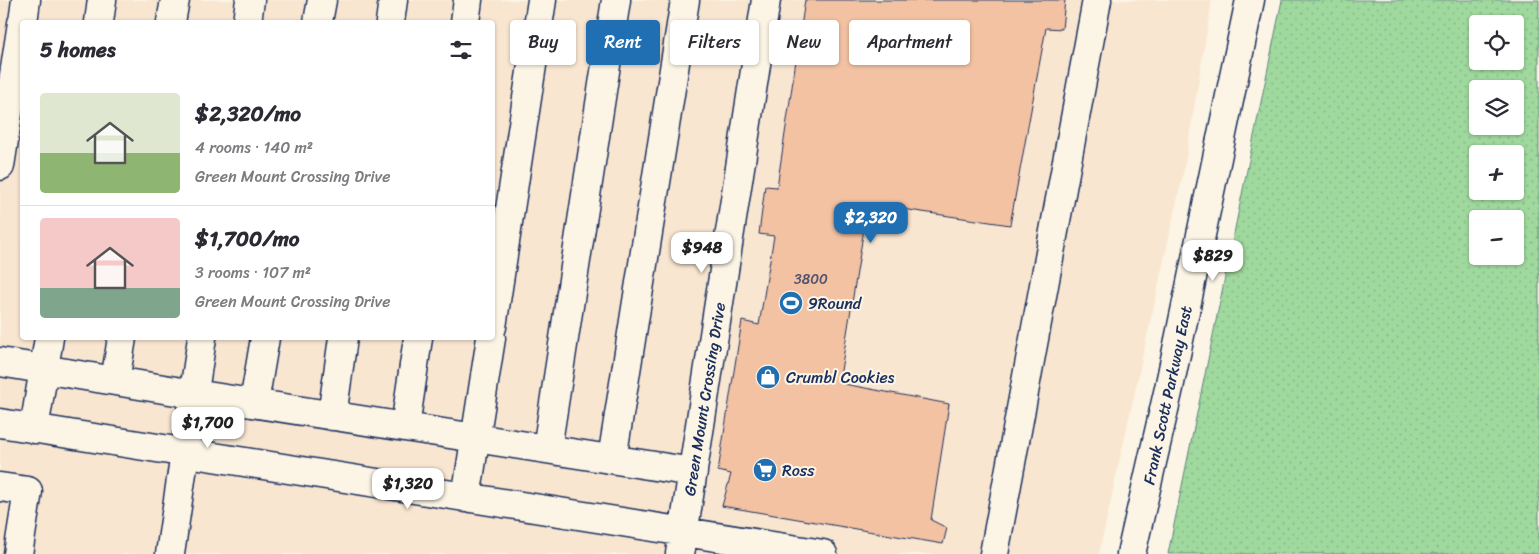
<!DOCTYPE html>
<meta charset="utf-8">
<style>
body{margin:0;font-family:Sriracha,sans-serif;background:#f7f7f7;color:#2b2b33;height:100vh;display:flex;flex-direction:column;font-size:19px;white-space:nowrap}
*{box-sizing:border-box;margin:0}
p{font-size:16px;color:#7c7c81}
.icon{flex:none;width:28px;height:28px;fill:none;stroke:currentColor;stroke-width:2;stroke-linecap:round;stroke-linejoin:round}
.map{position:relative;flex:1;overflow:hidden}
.sheet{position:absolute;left:20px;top:20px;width:475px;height:320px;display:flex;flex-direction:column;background:#fff;border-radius:5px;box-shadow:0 1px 4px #0004}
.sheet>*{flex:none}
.banner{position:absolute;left:510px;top:20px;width:475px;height:45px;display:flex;gap:10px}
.tools{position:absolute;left:1469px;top:15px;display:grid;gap:10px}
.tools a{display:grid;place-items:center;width:55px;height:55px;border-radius:5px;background:#fff;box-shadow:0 1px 4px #0004;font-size:25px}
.price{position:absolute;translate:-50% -42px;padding:0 11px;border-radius:10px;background:#fff;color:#222;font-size:16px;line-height:32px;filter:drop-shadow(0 1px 2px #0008)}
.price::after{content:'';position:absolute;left:50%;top:30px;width:15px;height:11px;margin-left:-8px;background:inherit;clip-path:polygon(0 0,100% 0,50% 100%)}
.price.active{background:#1f6fb2;color:#fff}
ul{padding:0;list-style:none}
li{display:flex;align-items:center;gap:15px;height:125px;padding:0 20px}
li+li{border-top:1px solid #e1e1e2}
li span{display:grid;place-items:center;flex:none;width:140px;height:100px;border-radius:5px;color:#555}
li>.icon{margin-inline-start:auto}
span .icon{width:60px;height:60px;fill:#fffc;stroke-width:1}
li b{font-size:21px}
h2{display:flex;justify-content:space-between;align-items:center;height:60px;padding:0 20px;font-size:21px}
.chip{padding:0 18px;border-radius:5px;background:#fff;box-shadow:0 1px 4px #0004;font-size:18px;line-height:45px}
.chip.active{background:#1f6fb2;color:#fff}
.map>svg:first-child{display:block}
.built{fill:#f9e6d1;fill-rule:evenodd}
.grass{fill:url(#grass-dots);stroke:#5e847e;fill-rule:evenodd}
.building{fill:#f3c2a3;stroke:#1b2f5e}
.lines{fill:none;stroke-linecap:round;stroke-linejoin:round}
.minor-casing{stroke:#1b2f5e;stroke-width:31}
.major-casing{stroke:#1b2f5e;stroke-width:31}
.minor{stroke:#fcf5e5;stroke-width:28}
.major{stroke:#fcf5e5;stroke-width:28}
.labels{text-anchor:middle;stroke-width:4;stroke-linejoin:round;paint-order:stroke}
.number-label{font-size:14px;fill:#51546f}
.poi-label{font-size:16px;fill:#1b2f5e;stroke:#fcf5e5;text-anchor:start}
.street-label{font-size:16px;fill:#1b2f5e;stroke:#fcf5e5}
</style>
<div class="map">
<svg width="1539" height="554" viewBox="0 0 1539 554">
<defs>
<pattern id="grass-dots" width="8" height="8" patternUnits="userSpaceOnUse" patternTransform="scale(1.25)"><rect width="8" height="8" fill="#a0d99e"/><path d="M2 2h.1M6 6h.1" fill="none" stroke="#89bb8a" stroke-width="1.8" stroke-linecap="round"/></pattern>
</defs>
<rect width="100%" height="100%" fill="#fcf5e5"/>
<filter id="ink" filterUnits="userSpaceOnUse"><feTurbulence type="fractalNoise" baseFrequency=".02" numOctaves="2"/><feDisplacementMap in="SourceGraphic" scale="10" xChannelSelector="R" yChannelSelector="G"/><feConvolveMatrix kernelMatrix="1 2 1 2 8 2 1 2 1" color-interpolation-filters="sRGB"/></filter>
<g filter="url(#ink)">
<!-- built -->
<path class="built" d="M0 0H1212L1184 170 1099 554H0ZM22 22H492V338H22Z"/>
<!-- grass -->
<path class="grass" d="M1282 0H1539V554H1168ZM1478 24H1515V61H1478ZM1478 89H1515V126H1478ZM1478 154H1515V191H1478ZM1478 219H1515V256H1478Z"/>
<!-- building -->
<path class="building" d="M805 0H1065L1062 29 1046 28 1010 225 868 204 839 383 949 404 931 520 947 528 943 544 722 506 731 474 718 471 742 321 759 325 774 236 759 234 765 186 777 187Z"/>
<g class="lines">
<!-- minor casing -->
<g class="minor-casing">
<path id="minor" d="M23 22 26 0
M99 22 102 0
M171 22 175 0
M247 22 250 0
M318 22 322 0
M390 22 393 0
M465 22 468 0
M0 166 22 23
M492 327 542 0
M0 362 194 394 693 472
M115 381 122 338
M254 403 265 338
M332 416 343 338
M0 423 823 554
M405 427 418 338
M34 429 49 338
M547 449 616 0
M612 459 685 0
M0 487 28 491 18 554
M466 498 491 338
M170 554 202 338
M680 554 766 0
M994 554 1097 0"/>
</g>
<!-- major casing -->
<g class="major-casing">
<path id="major" d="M1131 554 1169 388 1250 0"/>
</g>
<!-- minor -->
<use href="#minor" class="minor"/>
<!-- major -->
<use href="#major" class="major"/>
</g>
</g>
<!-- icons -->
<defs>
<g id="stadium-disc" transform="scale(1.25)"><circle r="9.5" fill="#1f6fb2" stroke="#fcf5e5"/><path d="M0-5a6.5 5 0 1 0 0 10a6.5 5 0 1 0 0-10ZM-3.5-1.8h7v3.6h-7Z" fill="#fff"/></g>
<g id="shop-disc" transform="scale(1.25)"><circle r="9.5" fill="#1f6fb2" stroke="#fcf5e5"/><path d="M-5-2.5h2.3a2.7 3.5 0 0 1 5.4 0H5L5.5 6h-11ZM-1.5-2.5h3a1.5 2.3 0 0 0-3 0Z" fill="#fff"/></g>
<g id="supermarket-disc" transform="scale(1.25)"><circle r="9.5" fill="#1f6fb2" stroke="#fcf5e5"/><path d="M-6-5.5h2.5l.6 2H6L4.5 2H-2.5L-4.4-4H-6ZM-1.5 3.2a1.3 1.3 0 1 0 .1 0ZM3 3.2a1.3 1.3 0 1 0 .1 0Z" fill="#fff"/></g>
</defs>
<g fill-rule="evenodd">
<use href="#stadium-disc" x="791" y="303"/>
<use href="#shop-disc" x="768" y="377"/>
<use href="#supermarket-disc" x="765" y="470"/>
</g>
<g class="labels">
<!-- number labels -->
<g class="number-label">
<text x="811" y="284">3800</text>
</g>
<!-- poi labels -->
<g class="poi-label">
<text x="808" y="309">9Round</text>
<text x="786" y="383">Crumbl Cookies</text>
<text x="782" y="476">Ross</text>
</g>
<!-- street labels -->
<g class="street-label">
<text transform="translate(1167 395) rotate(-78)" y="6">Frank Scott Parkway East</text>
<text transform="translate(704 399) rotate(-81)" y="6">Green Mount Crossing Drive</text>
</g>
</g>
</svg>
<div class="tools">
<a><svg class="icon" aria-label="locate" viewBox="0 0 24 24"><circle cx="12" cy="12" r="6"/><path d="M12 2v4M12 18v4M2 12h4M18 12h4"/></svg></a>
<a><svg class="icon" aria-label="layers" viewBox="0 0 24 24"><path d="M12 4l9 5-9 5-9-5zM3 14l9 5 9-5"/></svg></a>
<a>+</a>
<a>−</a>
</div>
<b class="price active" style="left:871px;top:244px">$2,320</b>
<b class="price" style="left:702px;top:274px">$948</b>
<b class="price" style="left:1213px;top:282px">$829</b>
<b class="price" style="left:208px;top:449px">$1,700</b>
<b class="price" style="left:408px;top:510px">$1,320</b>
<div class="banner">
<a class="chip">Buy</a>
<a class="chip active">Rent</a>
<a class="chip">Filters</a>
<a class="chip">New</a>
<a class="chip">Apartment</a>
</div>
<section class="sheet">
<h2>5 homes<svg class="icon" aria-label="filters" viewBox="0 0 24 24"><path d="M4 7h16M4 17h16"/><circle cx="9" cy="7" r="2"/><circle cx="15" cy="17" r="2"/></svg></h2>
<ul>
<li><span style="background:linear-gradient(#dfe7d0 60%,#8fb573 0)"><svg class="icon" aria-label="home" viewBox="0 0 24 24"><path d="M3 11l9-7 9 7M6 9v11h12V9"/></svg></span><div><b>$2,320/mo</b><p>4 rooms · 140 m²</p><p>Green Mount Crossing Drive</p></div></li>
<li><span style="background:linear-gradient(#f6c9c9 70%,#7fa58c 0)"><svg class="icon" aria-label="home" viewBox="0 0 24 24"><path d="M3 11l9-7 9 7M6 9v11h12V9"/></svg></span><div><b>$1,700/mo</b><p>3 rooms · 107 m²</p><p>Green Mount Crossing Drive</p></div></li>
</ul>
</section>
</div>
